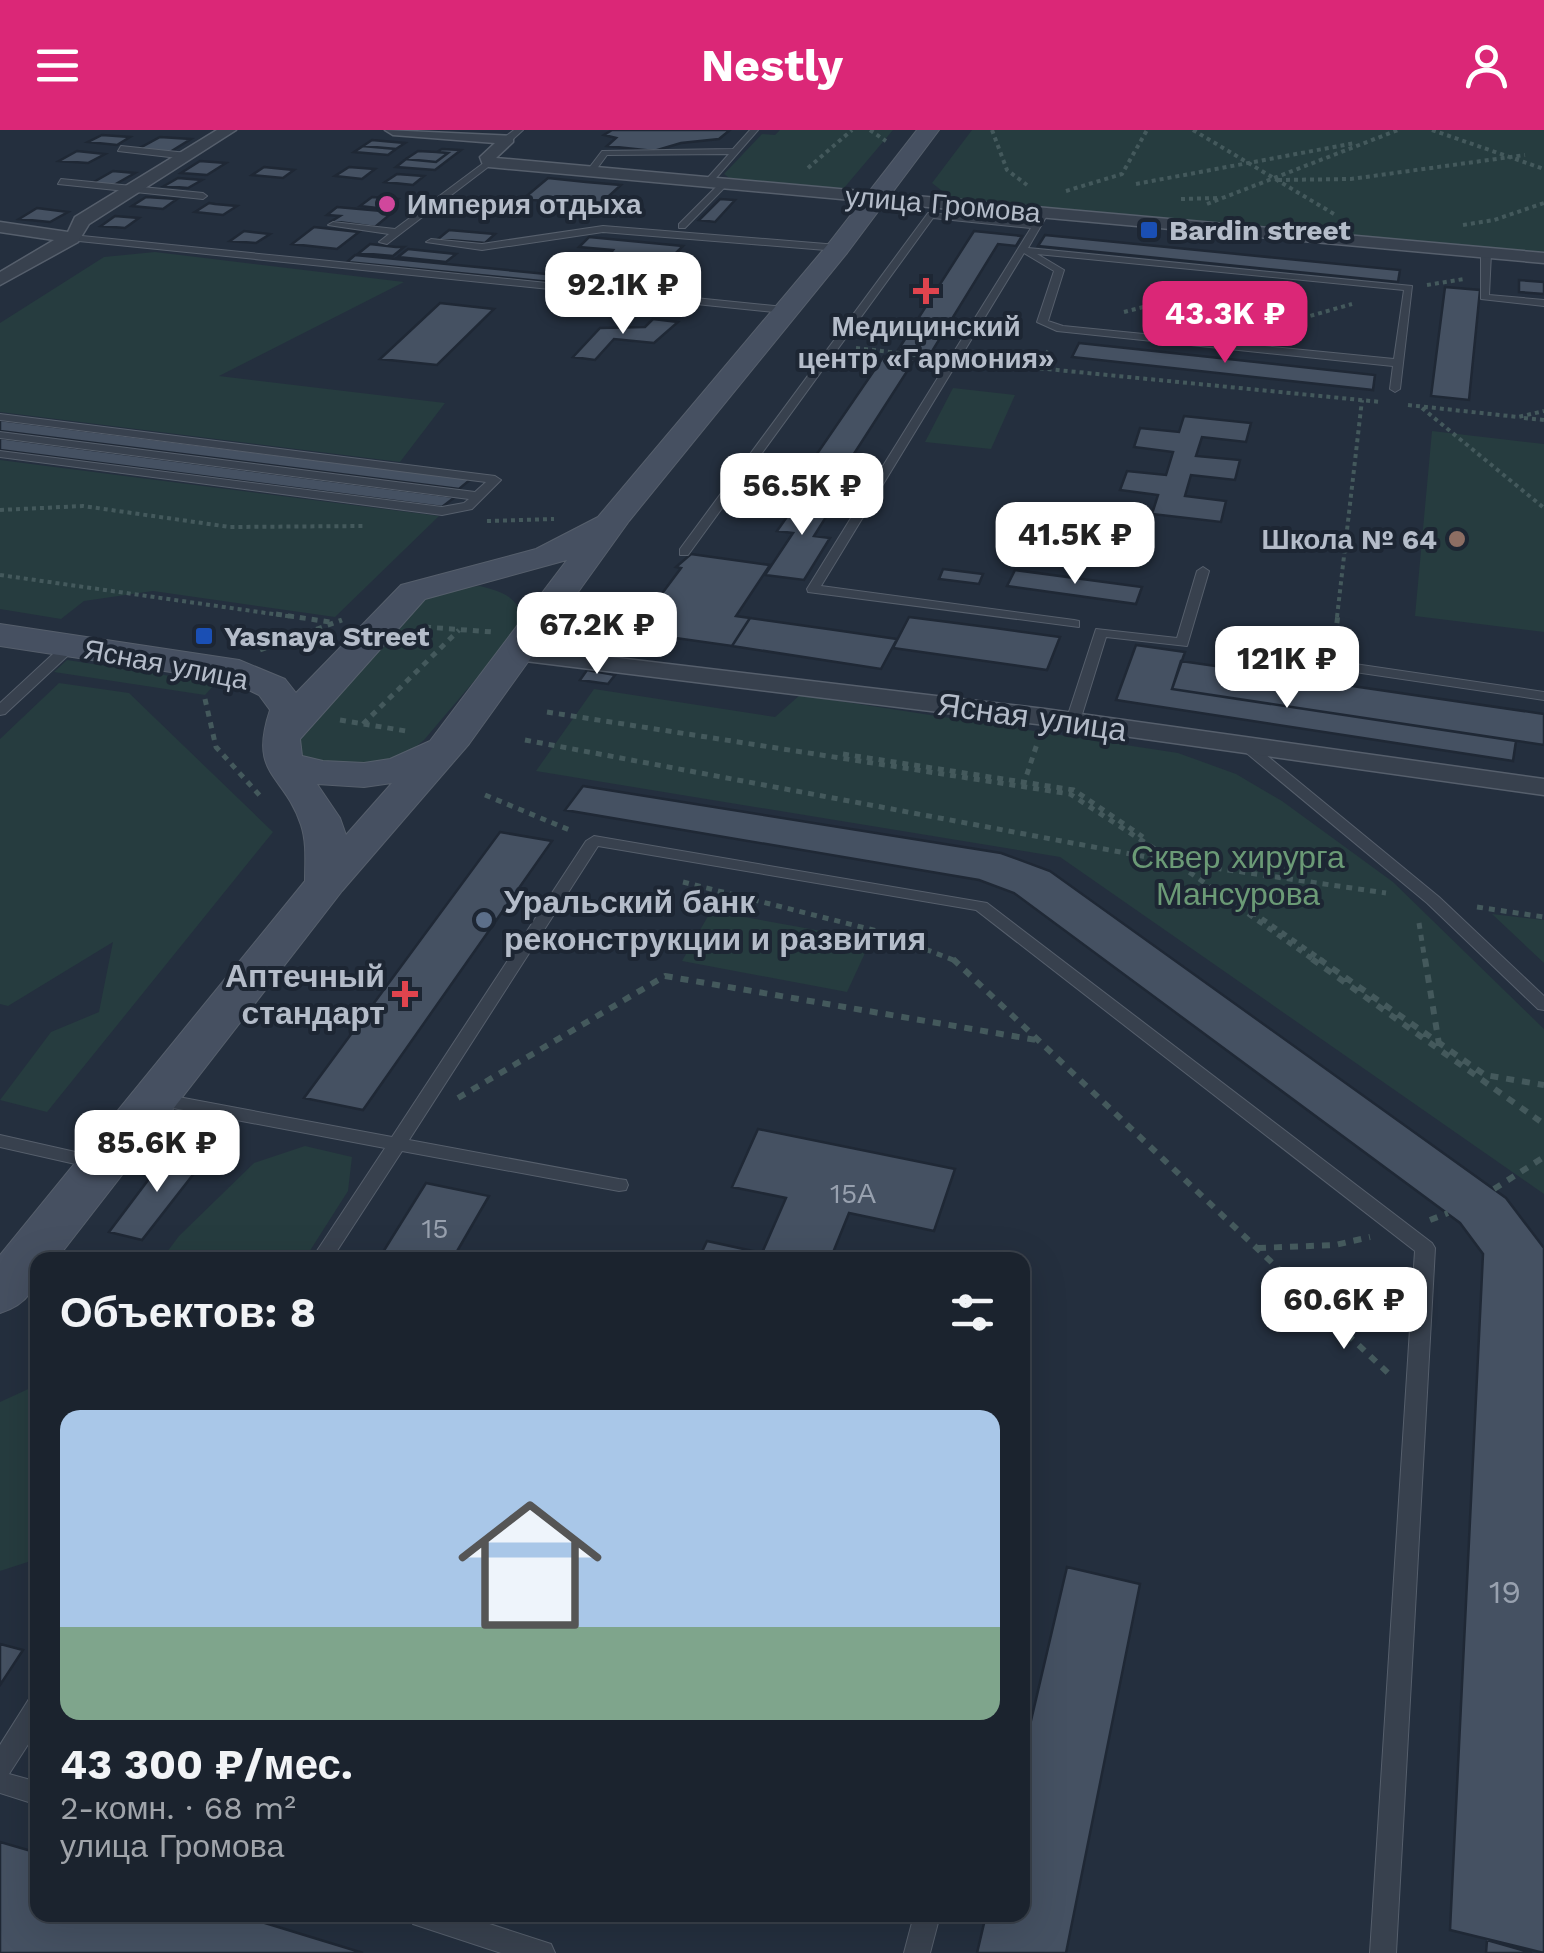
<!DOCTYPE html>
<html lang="ru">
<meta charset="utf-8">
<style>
body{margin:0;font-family:"Work Sans",sans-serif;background:#282f3a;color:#f1f3f6;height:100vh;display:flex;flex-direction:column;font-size:38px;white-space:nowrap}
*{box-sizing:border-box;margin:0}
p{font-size:32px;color:#a0a4aa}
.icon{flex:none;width:55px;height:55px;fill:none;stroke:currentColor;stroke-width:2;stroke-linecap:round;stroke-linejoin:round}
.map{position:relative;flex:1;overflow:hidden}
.drawer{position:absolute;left:30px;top:1122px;width:1000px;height:670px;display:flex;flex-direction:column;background:#1b232e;border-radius:20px;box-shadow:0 10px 40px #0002,0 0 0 2px #39404a}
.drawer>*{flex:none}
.price{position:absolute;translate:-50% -85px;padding:0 22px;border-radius:20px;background:#fff;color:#222;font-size:32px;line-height:65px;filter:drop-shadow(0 2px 5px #0008)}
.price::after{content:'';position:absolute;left:50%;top:60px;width:30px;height:22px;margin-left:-15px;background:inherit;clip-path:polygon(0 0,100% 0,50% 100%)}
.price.current{background:#db2777;color:#fff}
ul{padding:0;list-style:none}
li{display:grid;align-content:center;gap:20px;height:530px;padding:0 30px}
li span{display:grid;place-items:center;height:310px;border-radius:20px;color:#555}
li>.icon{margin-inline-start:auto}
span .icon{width:180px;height:180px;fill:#fffc;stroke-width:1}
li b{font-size:42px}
h2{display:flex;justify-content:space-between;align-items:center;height:120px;padding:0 30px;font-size:42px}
header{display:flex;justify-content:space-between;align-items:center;height:130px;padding:0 30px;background:#db2777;color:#fff;font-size:45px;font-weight:700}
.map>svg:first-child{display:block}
.green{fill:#263c3f}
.building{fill:#455162;stroke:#1f2835;stroke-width:2.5}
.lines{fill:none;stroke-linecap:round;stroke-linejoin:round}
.lane-casing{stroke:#565f6c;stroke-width:2}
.street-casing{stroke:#565f6c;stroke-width:3}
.secondary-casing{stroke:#565f6c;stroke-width:2}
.path-far2{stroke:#44595c;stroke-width:4;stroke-dasharray:4 4;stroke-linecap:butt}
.path-far1{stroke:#44595c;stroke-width:5;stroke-dasharray:6 6;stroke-linecap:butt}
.path{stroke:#44595c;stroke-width:6;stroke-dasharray:8 8;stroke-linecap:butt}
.lane{fill:#38414e;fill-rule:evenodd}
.street{fill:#38414e;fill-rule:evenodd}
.secondary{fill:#465061;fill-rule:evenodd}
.hotel-dot{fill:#d1479c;stroke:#1d2633;stroke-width:4}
.transit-dot{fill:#1a4fb4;stroke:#1d2633;stroke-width:4}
.health-dot{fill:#e0444e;stroke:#1d2633;stroke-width:4}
.education-dot{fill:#8d6e63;stroke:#1d2633;stroke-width:4}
.service-dot{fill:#5c6f8a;stroke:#1d2633;stroke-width:4}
.labels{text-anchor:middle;stroke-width:8;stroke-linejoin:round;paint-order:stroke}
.far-poi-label{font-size:28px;font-weight:bold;fill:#b4bcc9;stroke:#1d2633;text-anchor:start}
.far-street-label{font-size:28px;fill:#b4bcc9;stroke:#1d2633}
.number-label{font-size:28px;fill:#98a1af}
.street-label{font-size:32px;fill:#b4bcc9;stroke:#1d2633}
.park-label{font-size:32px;fill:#6b9a76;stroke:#1d2633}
.poi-label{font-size:32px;font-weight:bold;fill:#b4bcc9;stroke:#1d2633;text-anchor:start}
.near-number-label{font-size:32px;fill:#98a1af}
</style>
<header><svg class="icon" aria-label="menu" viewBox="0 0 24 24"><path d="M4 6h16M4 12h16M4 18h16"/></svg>Nestly<svg class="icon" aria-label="person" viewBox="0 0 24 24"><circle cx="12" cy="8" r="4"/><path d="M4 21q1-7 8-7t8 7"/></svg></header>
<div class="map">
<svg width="1544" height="1823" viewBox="0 0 1544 1823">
<rect width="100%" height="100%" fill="#242f3e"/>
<!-- green -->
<path class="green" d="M780 0H893L844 58 732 50 724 44 762 4 775 5Z
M972 0H1544V124L955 71 932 53Z
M155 122 404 152 219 246 445 273 400 332 0 282V193L104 127Z
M953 258 1015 265 991 319 925 312Z
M1432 301 1544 314V502L1415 486Z
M0 330 439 386 335 487 153 461 84 471 61 489 0 479Z
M480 456C504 462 517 467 525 491L424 610 407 624 385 634 346 640 304 629 298 615 299 598 422 469 456 458Z
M67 530 216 553 205 565 54 542Z
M59 553 129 563 273 702 47 982 0 970 51 902 99 882 113 812 8 876 0 874V609Z
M594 559 775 587 800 565 1178 623 1236 644 1282 671 1393 752 1544 899V1064L1060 727 536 641Z
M711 781 871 810 847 862 682 831Z
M1492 784 1544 790V833Z
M305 1016 352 1027 348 1061 304 1130H161L179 1106 254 1033Z
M37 1255V1429L0 1441V1272Z"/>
<!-- building -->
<path class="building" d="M612 0H730L719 9 681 13 654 21 607 16 616 8 604 5Z
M102 5 130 7 117 15 88 12Z
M160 7 191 9 170 22 138 19Z
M372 10 405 13 396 19 363 16Z
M363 16 396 19 388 25 354 22Z
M442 19 461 20 435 40 396 37 406 29 436 32 448 23 437 22Z
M77 21 105 24 88 33 59 31Z
M418 21 437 22 448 23 436 32 406 29Z
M200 31 226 33 207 45 181 43Z
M264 37 294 40 283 48 252 45Z
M349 37 375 39 362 49 335 46Z
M113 41 135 43 114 55 92 53Z
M397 44 424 46 413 55 385 52Z
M178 48 202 50 188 58 164 56Z
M548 48 586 52 621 55 598 76 523 69Z
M146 67 177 69 163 79 132 76Z
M372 67 398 69 386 79 360 76Z
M720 69 735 70 715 92 699 90Z
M209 73 215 74 237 76 223 85 195 82Z
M337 77 393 82 375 97 332 91 340 86 327 85Z
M37 78 68 82 50 92 19 89Z
M115 86 139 88 125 98 101 96Z
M314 97 359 102 337 119 292 114Z
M449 100 495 104 485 113 438 109Z
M244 101 270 104 256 113 230 111Z
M974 101 1022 106 1016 116 998 114 931 223 898 220Z
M1045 105 1400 140 1398 152 1038 116Z
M589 107 683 116 673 126 657 124 649 133 639 135H573L590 127 606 129 613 120 579 117Z
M370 114 396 117H404L393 126 359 123Z
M408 119 456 124 446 132 398 127Z
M355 125 638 153 631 160 347 132Z
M1519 150 1544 152V164L1519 162Z
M1445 157 1480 160 1469 270 1431 266Z
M440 173 494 179 437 235 380 229Z
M653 189 678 192 654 213 614 209 595 230 573 227 600 198 645 197Z
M1079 213 1210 227 1375 245 1373 260 1072 227Z
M884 226 915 229 832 358 797 353Z
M1184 286 1251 293 1246 312 1202 307 1196 326 1240 330 1235 350 1191 345 1185 366 1226 371 1221 392 1152 384 1158 365 1120 360 1127 341 1166 345 1173 322 1134 317 1140 298 1179 302Z
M0 290 471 349 459 359 0 301Z
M0 308 455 367 442 377 0 320Z
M803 364 838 368 814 406 830 408 804 450 765 445 793 403 777 401Z
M691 424 770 435 736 486 750 488 732 516 633 502 646 486 638 485 648 472 655 473 681 438 676 437Z
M943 439 983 444 979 454 939 449Z
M1015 440 1142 457 1136 474 1007 456Z
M909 487 995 498 1060 507 1047 540 893 518Z
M750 488 828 499 897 509 881 539 732 516Z
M1136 515 1185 522 1172 559 1516 611 1513 631 1116 570Z
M1181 531 1544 584V615L1172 559Z
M587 540 615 545 608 554 580 550Z
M583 656 1001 723 1050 741 1506 1068 1544 1118V1823L1450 1800 1483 1124 1460 1093 1014 763 979 750 565 680Z
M500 702 552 711 363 980 304 968Z
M758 999 955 1039 934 1101 849 1083 830 1130H698L707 1111 762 1123 786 1068 732 1057Z
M170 1021 206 1028 142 1110 109 1102Z
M426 1053 489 1066 452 1130H378Z
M1067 1437 1140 1454 1066 1823H977L986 1785H1022V1629Z
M0 1514 23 1520 0 1555Z
M0 1712 38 1723V1785H239L363 1823H0Z
M1487 1810 1532 1823H1486Z"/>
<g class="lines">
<!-- lane casing -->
<g class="lane-casing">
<path id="lane" d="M514 0H523L511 11H505V7Z
M750 0H758L710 55 703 53 729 24 607 25 593 44 586 42 602 21 733 19Z
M121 16 187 23 191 26 187 29 118 21Z
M489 29 492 34 387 114 379 112 389 104 328 95 333 92 395 99Z
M61 49 203 63 207 66 203 69 58 54Z
M721 52 728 54 685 98H679V94Z
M1045 79 1049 82 1028 118 1412 156 1400 259 1395 262 1390 259 1393 236 1057 201 1037 192 1054 141 1024 123 821 456 1074 490 1079 491V497L808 462 807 459 864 367 741 352 688 425H680V419L928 83 1034 93ZM933 88 1031 98 868 360 746 345ZM1037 124 1404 160 1394 229 1063 196 1048 191 1064 140Z
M603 96 838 115 843 118 838 121 603 102 482 120 426 112 431 109 482 114Z
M72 105 784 177 789 180 784 183 69 110 67 108Z
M1486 120 1491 123 1489 165 1544 170V176L1481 169V123Z
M0 284 495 346 501 350 472 379 442 385 0 327V321L442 377 464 373 469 369 0 308V302L475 362 486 352 0 290Z
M1203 437 1209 441 1187 516 1106 507 1080 591 1078 594H1068L1066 591 1096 499 1177 508 1197 441Z
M71 511 76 512V518L5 584 0 585V573L66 512Z
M1232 516 1544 562V570L1227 523 1225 520Z
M1249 614 1254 615 1439 767 1544 866V880L1538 879 1427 773 1244 621V615Z
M594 706 987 773 1432 1113 1435 1118 1396 1823H1370L1415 1121 976 780 598 716 409 1010 619 1049 626 1050 628 1055 626 1060 619 1061 402 1021 331 1130H311L385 1018 157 975 148 969 157 963 392 1007 586 711Z
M0 1005 102 1028 111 1034 102 1040 0 1017Z
M38 1567V1599L9 1644 38 1652V1675L0 1663V1615L29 1569Z
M409 1785H462L551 1814 555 1823H501L413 1794Z
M914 1785H940L930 1823H904Z"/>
</g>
<!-- street casing -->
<g class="street-casing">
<path id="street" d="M217 0H236L89 94 78 112 0 155V142L54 110 0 102V92L68 102 75 87Z
M385 0 513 6V12L496 28 1544 123V133L489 37 483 35 480 27 495 13 393 5Z
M518 516 1045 579 1544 649V665L1045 595 509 529 505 524Z"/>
</g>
<!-- secondary casing -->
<g class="secondary-casing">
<path id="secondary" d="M917 0H939L847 123 629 391 469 614 342 761 56 1130H38C38 1158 28 1174 0 1183V1125L305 751C305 732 307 713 301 695 284 643 248 646 270 580L259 565 230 551 0 516V494L239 530 285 549 296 563 401 455 536 419 598 387 829 113ZM567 430 430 611 390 629 364 633 323 631 302 626 300 609 425 469ZM392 653 346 705 340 688 317 654 364 657Z"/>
</g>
<!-- path-far2 -->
<path class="path-far2" d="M870 0 886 11
M992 0 1007 40 1027 55
M1193 0 1334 84
M1432 0 1544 39
M808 38 852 0
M1278 50 1351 49 1525 25
M1136 54 1355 13
M1066 61 1122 44 1147 0
M1181 69 1219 68
M1207 74 1398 0
M1463 95 1494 90 1544 73
M1427 155 1464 149
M1124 182 1198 163
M1247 194 1303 188 1352 174
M856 218 933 227
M976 232 1381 272
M1038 238 1050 218
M1408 275 1518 287 1544 281
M1422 278 1544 378
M1524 288 1544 290
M0 380 83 376 230 397 364 396
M487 391 554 389
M0 445 294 487
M1337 487 1362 270"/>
<!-- path-far1 -->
<path class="path-far1" d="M276 484 330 492
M425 497 493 502
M1334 517 1338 484
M260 520 342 490
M205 569 216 617 262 668
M547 582 1070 664 1175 732 1315 831
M340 590 406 601
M363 594 459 500
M525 610 1168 731
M843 624 1074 660 1143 707
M1023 656 1038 611
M485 665 572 701
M1180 733 1386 763
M683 752 881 802 956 831
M1232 768 1323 831
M1477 777 1544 787
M1419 793 1425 831"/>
<!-- path -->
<path class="path" d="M953 829 1388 1243
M1312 829 1544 994
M1319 829 1485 945 1544 955
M1425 829 1439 914
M458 968 665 846 1036 910
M1494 1059 1544 1027
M1430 1090 1448 1083
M1258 1118 1335 1115 1370 1107"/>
<!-- lane -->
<use href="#lane" class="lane"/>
<!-- street -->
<use href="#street" class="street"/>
<!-- secondary -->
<use href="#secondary" class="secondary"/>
</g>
<!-- markers -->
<circle class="hotel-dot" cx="387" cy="74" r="10"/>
<g class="transit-dot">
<rect x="1139" y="90" width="20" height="20" rx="5"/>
<rect x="194" y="496" width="20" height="20" rx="5"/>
</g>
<g class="health-dot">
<path d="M921 146h10v10h10v10h-10v10h-10v-10h-10v-10h10z"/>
<path d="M400 849h10v10h10v10h-10v10h-10v-10h-10v-10h10z"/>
</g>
<circle class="education-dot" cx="1457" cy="409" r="10"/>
<circle class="service-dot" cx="484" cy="790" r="10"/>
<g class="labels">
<!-- far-poi labels -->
<g class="far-poi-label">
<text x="407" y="84">Империя отдыха</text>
<text x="1169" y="110">Bardin street</text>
<text x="926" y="206" text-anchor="middle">Медицинский<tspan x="926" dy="32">центр «Гармония»</tspan></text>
<text x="1437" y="419" text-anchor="end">Школа № 64</text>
<text x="224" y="516">Yasnaya Street</text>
</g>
<!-- far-street labels -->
<g class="far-street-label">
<text transform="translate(943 74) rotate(5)" y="10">улица Громова</text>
<text transform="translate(166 534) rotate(11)" y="10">Ясная улица</text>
</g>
<!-- number labels -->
<g class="number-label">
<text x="853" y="1073">15А</text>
<text x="435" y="1108">15</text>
</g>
<!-- street labels -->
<g class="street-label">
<text transform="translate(1032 587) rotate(8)" y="11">Ясная улица</text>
</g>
<!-- park labels -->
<g class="park-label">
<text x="1238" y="738">Сквер хирурга<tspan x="1238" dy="37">Мансурова</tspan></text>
</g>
<!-- poi labels -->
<g class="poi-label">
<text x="504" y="783">Уральский банк<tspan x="504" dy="37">реконструкции и развития</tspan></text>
<text x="385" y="857" text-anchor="end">Аптечный<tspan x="385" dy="37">стандарт</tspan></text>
</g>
<!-- near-number labels -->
<g class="near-number-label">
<text x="1505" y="1473">19</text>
</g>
</g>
</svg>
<b class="price" style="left:623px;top:207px">92.1K ₽</b>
<b class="price current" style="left:1225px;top:236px">43.3K ₽</b>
<b class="price" style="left:802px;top:408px">56.5K ₽</b>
<b class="price" style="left:1075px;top:457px">41.5K ₽</b>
<b class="price" style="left:597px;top:547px">67.2K ₽</b>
<b class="price" style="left:1287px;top:581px">121K ₽</b>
<b class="price" style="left:157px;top:1065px">85.6K ₽</b>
<b class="price" style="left:1344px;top:1222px">60.6K ₽</b>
<section class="drawer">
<h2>Объектов: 8<svg class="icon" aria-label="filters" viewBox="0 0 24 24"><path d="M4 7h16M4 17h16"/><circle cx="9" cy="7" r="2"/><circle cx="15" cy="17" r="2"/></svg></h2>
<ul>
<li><span style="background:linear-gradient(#a9c7e8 70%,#7fa58c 0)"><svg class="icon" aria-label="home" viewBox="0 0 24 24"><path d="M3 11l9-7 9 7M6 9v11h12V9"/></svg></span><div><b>43 300 ₽/мес.</b><p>2-комн. · 68 m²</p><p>улица Громова</p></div></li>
</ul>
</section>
</div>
